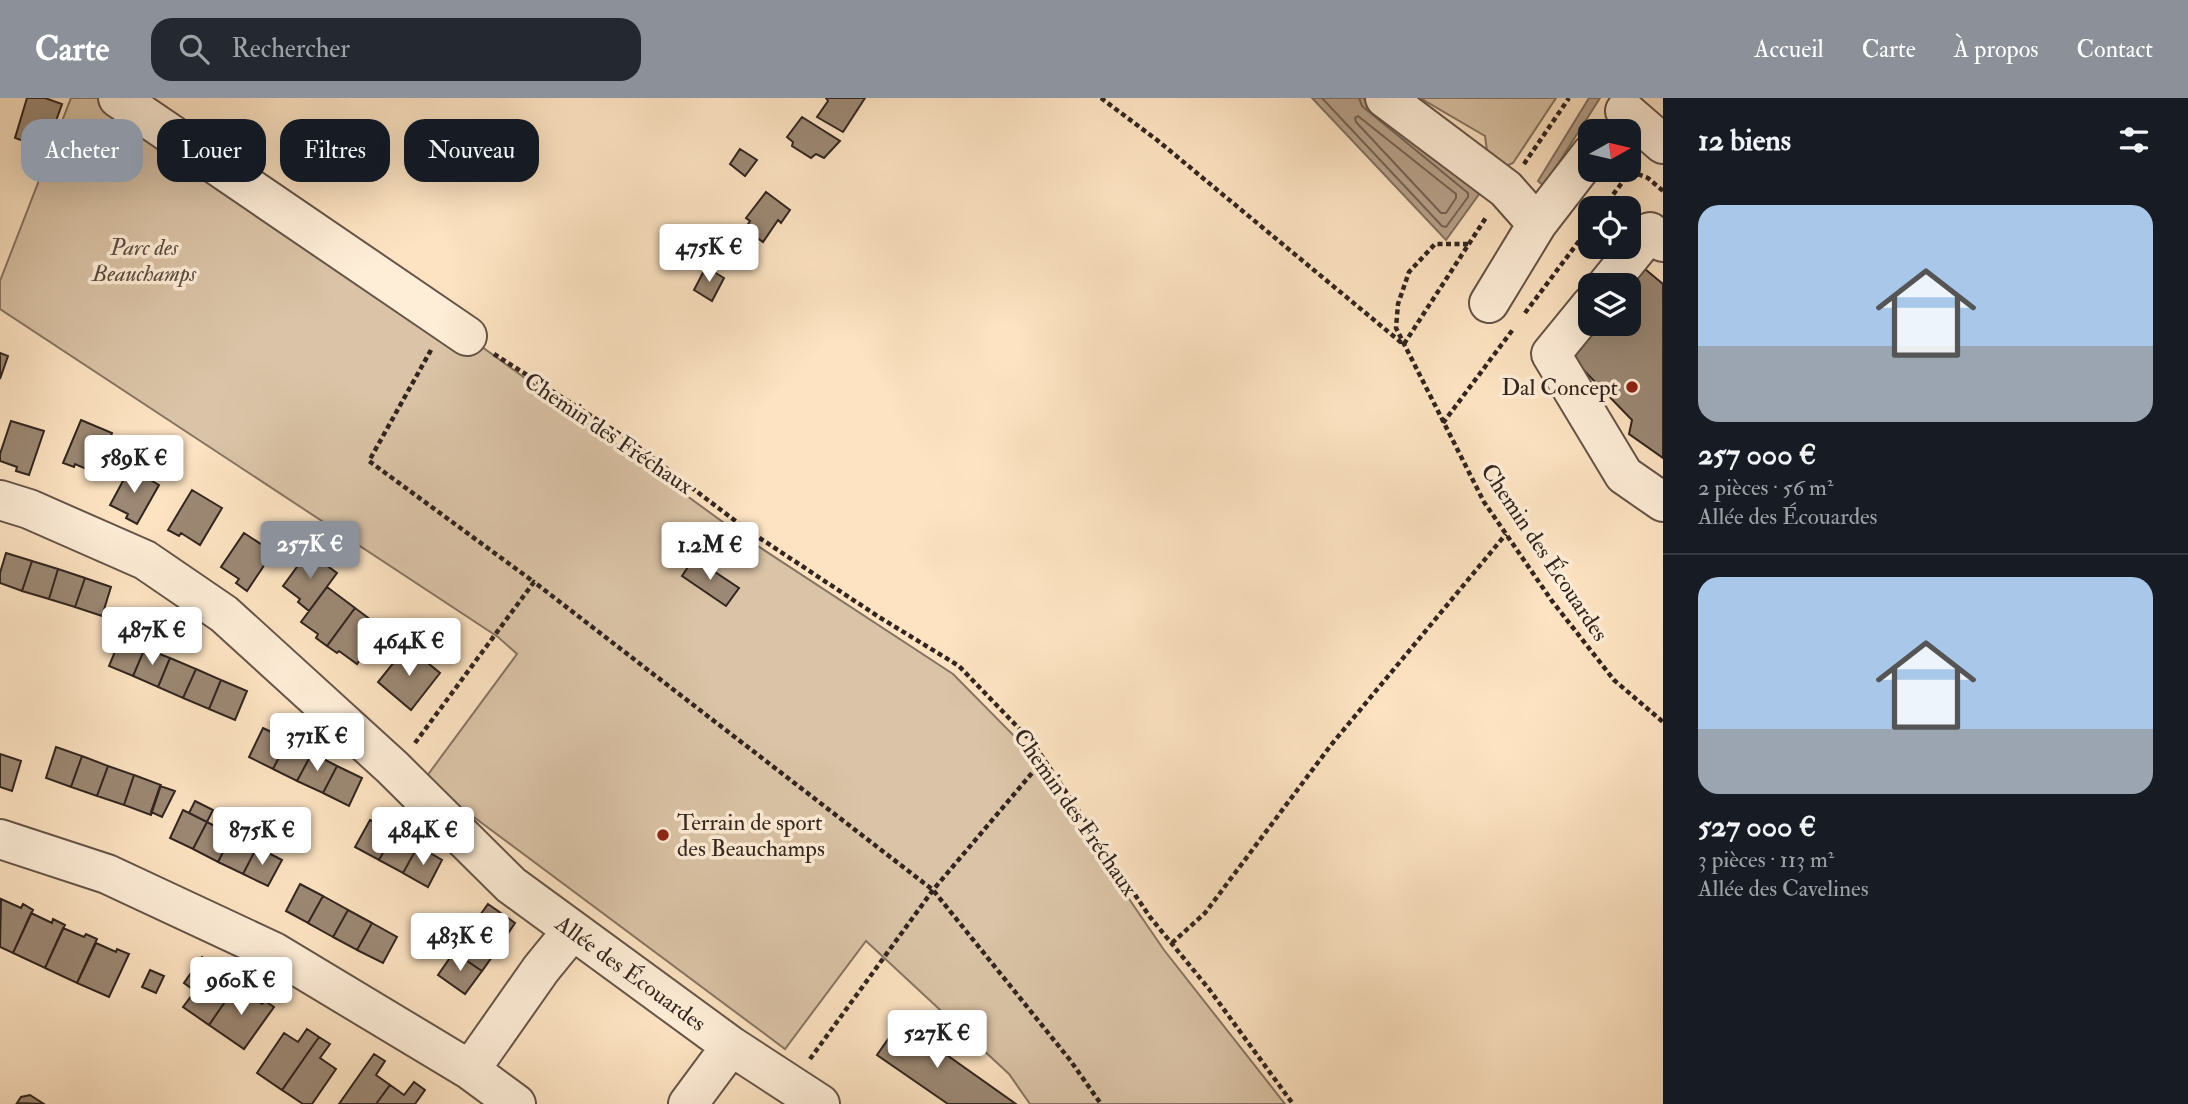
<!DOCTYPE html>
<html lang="fr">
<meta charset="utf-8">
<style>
body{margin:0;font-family:"IM FELL Double Pica",serif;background:#242831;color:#f1f3f6;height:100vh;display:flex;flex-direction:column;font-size:26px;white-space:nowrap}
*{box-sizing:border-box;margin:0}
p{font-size:23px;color:#9ea1a6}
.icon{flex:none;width:38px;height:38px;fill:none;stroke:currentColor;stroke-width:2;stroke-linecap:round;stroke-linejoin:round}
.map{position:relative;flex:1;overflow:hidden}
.panel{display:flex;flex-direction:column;background:#171b24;width:525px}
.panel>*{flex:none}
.guide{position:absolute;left:21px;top:21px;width:665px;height:63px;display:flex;gap:14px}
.needle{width:46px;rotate:82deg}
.tools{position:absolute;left:1578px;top:21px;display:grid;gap:14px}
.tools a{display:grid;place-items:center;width:63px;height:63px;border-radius:14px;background:#171b24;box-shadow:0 7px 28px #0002;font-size:35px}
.price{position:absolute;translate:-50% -60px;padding:0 16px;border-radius:7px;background:#fff;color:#222;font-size:23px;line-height:46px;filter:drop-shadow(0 2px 4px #0008)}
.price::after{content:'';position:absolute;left:50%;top:42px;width:21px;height:16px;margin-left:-10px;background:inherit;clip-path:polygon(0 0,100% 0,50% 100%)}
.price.on{background:#8c9099;color:#fff}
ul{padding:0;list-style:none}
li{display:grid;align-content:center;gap:14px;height:371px;padding:0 35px}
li+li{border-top:2px solid #363941}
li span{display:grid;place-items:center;height:217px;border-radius:21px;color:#555}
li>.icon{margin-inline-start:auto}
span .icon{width:126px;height:126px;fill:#fffc;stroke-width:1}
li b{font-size:30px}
h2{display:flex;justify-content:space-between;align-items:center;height:84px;padding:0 35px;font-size:30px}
.pill{padding:0 24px;border-radius:21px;background:#171b24;box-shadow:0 7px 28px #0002;font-size:24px;line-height:63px}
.pill.on{background:#8c9099;color:#fff}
header{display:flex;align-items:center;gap:42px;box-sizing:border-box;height:98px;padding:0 35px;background:#8c9099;color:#fff}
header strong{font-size:33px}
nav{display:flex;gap:38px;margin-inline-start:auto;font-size:24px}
.search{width:490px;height:63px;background:#242831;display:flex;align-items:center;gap:18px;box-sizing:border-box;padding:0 24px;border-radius:21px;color:#9ea1a6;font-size:26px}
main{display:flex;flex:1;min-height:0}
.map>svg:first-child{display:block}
.green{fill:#dac3a6;stroke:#867462;stroke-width:2}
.water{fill:#b8a28b;stroke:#827060;stroke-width:2}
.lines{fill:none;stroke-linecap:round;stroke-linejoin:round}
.shore{stroke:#756455;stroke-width:2}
.building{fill:#9c8874;stroke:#32251f;stroke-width:2}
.minor-casing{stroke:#655448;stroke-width:42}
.path{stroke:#32251f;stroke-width:4.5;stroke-dasharray:5 3.5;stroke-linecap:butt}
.minor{stroke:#feedd7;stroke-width:38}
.poi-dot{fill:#8f2418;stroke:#feedd7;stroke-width:2.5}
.labels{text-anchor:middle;stroke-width:7;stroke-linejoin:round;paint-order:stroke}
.park-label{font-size:23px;font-style:italic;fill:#5c4c41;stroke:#feedd7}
.poi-label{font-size:23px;fill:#32251f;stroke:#feedd7;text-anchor:end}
.street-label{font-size:23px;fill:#32251f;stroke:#feedd7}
</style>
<header>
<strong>Carte</strong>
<div class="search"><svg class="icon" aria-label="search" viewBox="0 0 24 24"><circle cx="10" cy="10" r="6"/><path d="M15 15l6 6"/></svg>Rechercher</div>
<nav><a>Accueil</a><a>Carte</a><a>À propos</a><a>Contact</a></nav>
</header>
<main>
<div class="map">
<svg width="1663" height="1006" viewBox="0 0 1663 1006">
<rect width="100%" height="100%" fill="#fde3c2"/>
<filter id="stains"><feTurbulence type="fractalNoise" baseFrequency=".00286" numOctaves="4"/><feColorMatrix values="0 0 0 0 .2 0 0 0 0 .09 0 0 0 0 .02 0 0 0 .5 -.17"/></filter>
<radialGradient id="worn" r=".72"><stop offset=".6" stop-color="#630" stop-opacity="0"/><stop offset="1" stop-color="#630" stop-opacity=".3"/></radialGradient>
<!-- green -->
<path class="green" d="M71 0H118L467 238 738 435 953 576 1025 649 1164 852 1285 1006H1030L1009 976 866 843 785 951 424 682 517 556 498 539 0 211V183Z
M1420 0H1556L1513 65 1490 75 1485 38Z"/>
<!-- water -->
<path class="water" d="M1312 0H1363L1480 95 1446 142Z
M1589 0H1600L1544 88 1538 83Z"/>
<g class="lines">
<!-- shore -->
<path class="shore" d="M1322 0 1442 128 1446 129 1468 99V95L1362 8 1359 0
M1358 18 1456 96V100L1446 115H1441L1356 24 1355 20Z"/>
</g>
<!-- building -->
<path class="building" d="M27 0H45L62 6 46 51 15 40Z
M826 0H865L843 34 817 19 828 3Z
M802 19 840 43 824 60 816 56 811 60 792 48 793 44 787 39Z
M740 51 757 62 745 78 730 66Z
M766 94 790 112 781 125 778 122 763 144 745 131 750 123 746 120Z
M712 150 726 158 721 169 708 160Z
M1639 166 1663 186V360L1629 336 1632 322 1569 257 1593 226H1629V187Z
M706 169 724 180 712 203 694 192Z
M0 255 8 258 0 281Z
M81 322 112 335 96 375 75 366 74 369 63 365Z
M11 323 44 333 29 377 16 373 17 369 0 363V356Z
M130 370 159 387 137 426 126 420 128 416 110 407Z
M192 392 222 410 200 447 181 435 179 438 168 432Z
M244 435 273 454 247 493 236 485 239 481 221 469Z
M308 454 337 475 309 513 298 504 300 501 283 488Z
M6 455 32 463 22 493 0 485V475Z
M694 460 739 490 726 508 682 478Z
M32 463 58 471 49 501 22 493Z
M58 471 85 480 75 509 49 501Z
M85 480 111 489 102 518 75 509Z
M327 489 355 510 327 548 316 540 318 536 301 524Z
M355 510 383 531 357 566 339 553 337 555 327 548Z
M121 539 145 550 133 578 109 568Z
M407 548 440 575 411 612 378 584Z
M145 550 170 560 158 589 133 578Z
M170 560 196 571 183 600 158 589Z
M196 571 221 582 209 611 183 600Z
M221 582 247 593 235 622 209 611Z
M263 630 288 642 273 671 249 659Z
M288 642 312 655 297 683 273 671Z
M56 649 82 658 71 689 46 680Z
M312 655 337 668 323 695 297 683Z
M0 656 21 663 12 693 0 689Z
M82 658 108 668 97 698 71 689Z
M108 668 134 677 124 707 97 698Z
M337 668 362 680 349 708 323 695Z
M134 677 161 687 151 717 124 707Z
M160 688 175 693 162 719 151 714Z
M195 703 213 712 207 724 189 715Z
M183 712 207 724 193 751 170 740Z
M370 722 394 735 379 762 355 749Z
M207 724 232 737 218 764 193 751Z
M394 735 418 748 403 775 379 762Z
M232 737 257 749 243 776 218 764Z
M418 748 442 762 428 789 403 775Z
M257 749 282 762 268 788 243 776Z
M300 786 323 798 308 825 286 813Z
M323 798 348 812 333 839 308 825Z
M1 801 21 810 23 806 33 812 13 855 0 849Z
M488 806 515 825 499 849 471 830Z
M348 812 372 825 357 852 333 839Z
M31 815 52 825 53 821 65 827 45 870 13 855Z
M372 825 397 839 383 865 357 852Z
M63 830 84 839 86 836 97 841 77 885 45 870Z
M471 830 499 849 482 873 454 854Z
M96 845 116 854 117 851 129 856 109 899 77 885Z
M454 854 482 873 465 896 438 877Z
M202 859 213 866 210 869 236 888 209 927 183 909 195 893 184 885Z
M150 872 164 878 156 895 142 889Z
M236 888 262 906 265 903 274 909 244 951 209 927Z
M906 917 918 926 913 933 900 924Z
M900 924 913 933 1016 1006H948L877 957Z
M307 931 319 939 282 992 257 975 284 935 298 944Z
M319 939 330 946 320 960 336 971 312 1006H303L282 992Z
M374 956 385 963 376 977 390 987 376 1006H339Z
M414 984 425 992 415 1006H376L390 987 404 997Z
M30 997 44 1006 17 1005 21 999Z"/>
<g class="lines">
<!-- minor casing -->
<g class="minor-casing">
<path id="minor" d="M118 0 467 238
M1385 0 1506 91 1537 126
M1625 13 1663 46
M1607 187 1650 134 1663 144
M1489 205 1537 126 1591 56
M1591 207 1551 256 1624 377 1663 404
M0 402 29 411 145 462 224 516 392 669 511 787 731 948 820 1006
M0 741 107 776 274 854 470 972 516 1006
M470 972 541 871 572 833
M688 1006 731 948"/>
</g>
<!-- path -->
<path class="path" d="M1101 0 1157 42 1403 246
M1524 66 1569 0
M1630 73 1648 80 1663 93
M1603 110 1636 66
M1468 146H1435L1409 174 1398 206 1396 230 1484 404 1552 503 1614 582 1663 624
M1525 215 1591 127
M1404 246 1487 118
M431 252 369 363 534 484
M494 256 629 342 746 431 879 519 959 568 1033 645 1150 819 1209 891 1293 1006
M1443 325 1514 230
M415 645 534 484 933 792 1070 962 1101 1006
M1172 845 1205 815 1331 647 1506 436
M810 961 933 792 1043 662"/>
<!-- minor -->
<use href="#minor" class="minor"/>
</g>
<!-- markers -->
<g class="poi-dot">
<circle cx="1632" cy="289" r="7"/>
<circle cx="663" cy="737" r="7"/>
</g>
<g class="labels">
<!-- park labels -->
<g class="park-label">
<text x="144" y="157">Parc des<tspan x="144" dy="26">Beauchamps</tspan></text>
</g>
<!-- poi labels -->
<g class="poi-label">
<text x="1618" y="297">Dal Concept</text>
<text x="677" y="732" text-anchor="start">Terrain de sport<tspan x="677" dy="26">des Beauchamps</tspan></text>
</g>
<!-- street labels -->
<g class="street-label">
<text transform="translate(609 335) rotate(34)" y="8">Chemin des Fréchaux</text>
<text transform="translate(1545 454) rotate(56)" y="8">Chemin des Écouardes</text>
<text transform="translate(1076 714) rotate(55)" y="8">Chemin des Fréchaux</text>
<text transform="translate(631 875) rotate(36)" y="8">Allée des Écouardes</text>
</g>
</g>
<rect width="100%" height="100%" filter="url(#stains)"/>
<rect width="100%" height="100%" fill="url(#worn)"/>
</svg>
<div class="tools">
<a><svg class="needle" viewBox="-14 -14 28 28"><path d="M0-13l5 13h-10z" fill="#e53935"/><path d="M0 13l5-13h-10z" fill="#9ea1a6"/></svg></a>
<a><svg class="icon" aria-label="locate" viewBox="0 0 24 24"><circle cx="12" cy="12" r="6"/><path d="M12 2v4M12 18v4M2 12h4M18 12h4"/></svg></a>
<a><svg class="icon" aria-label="layers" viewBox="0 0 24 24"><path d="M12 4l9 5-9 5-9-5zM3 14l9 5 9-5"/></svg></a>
</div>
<b class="price" style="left:709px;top:186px">475K €</b>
<b class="price" style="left:134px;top:397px">589K €</b>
<b class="price on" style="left:310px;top:483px">257K €</b>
<b class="price" style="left:710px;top:484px">1.2M €</b>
<b class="price" style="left:152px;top:569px">487K €</b>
<b class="price" style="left:409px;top:580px">464K €</b>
<b class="price" style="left:317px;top:675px">371K €</b>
<b class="price" style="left:262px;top:769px">875K €</b>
<b class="price" style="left:423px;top:769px">484K €</b>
<b class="price" style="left:460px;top:875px">483K €</b>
<b class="price" style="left:241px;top:919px">960K €</b>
<b class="price" style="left:937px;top:972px">527K €</b>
<div class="guide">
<a class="pill on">Acheter</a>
<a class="pill">Louer</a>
<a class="pill">Filtres</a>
<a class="pill">Nouveau</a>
</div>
</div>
<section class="panel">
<h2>12 biens<svg class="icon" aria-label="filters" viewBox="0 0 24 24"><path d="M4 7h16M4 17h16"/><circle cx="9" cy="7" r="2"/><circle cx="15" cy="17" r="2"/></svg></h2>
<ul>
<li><span style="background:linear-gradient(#a9c7e8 65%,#9aa5b1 0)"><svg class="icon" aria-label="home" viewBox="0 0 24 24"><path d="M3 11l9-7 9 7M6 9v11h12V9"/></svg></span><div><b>257 000 €</b><p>2 pièces · 56 m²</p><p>Allée des Écouardes</p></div></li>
<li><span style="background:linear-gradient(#a9c7e8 70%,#9aa5b1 0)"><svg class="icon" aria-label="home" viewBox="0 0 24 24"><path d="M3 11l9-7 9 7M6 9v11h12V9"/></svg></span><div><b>527 000 €</b><p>3 pièces · 113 m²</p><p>Allée des Cavelines</p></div></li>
</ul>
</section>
</main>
